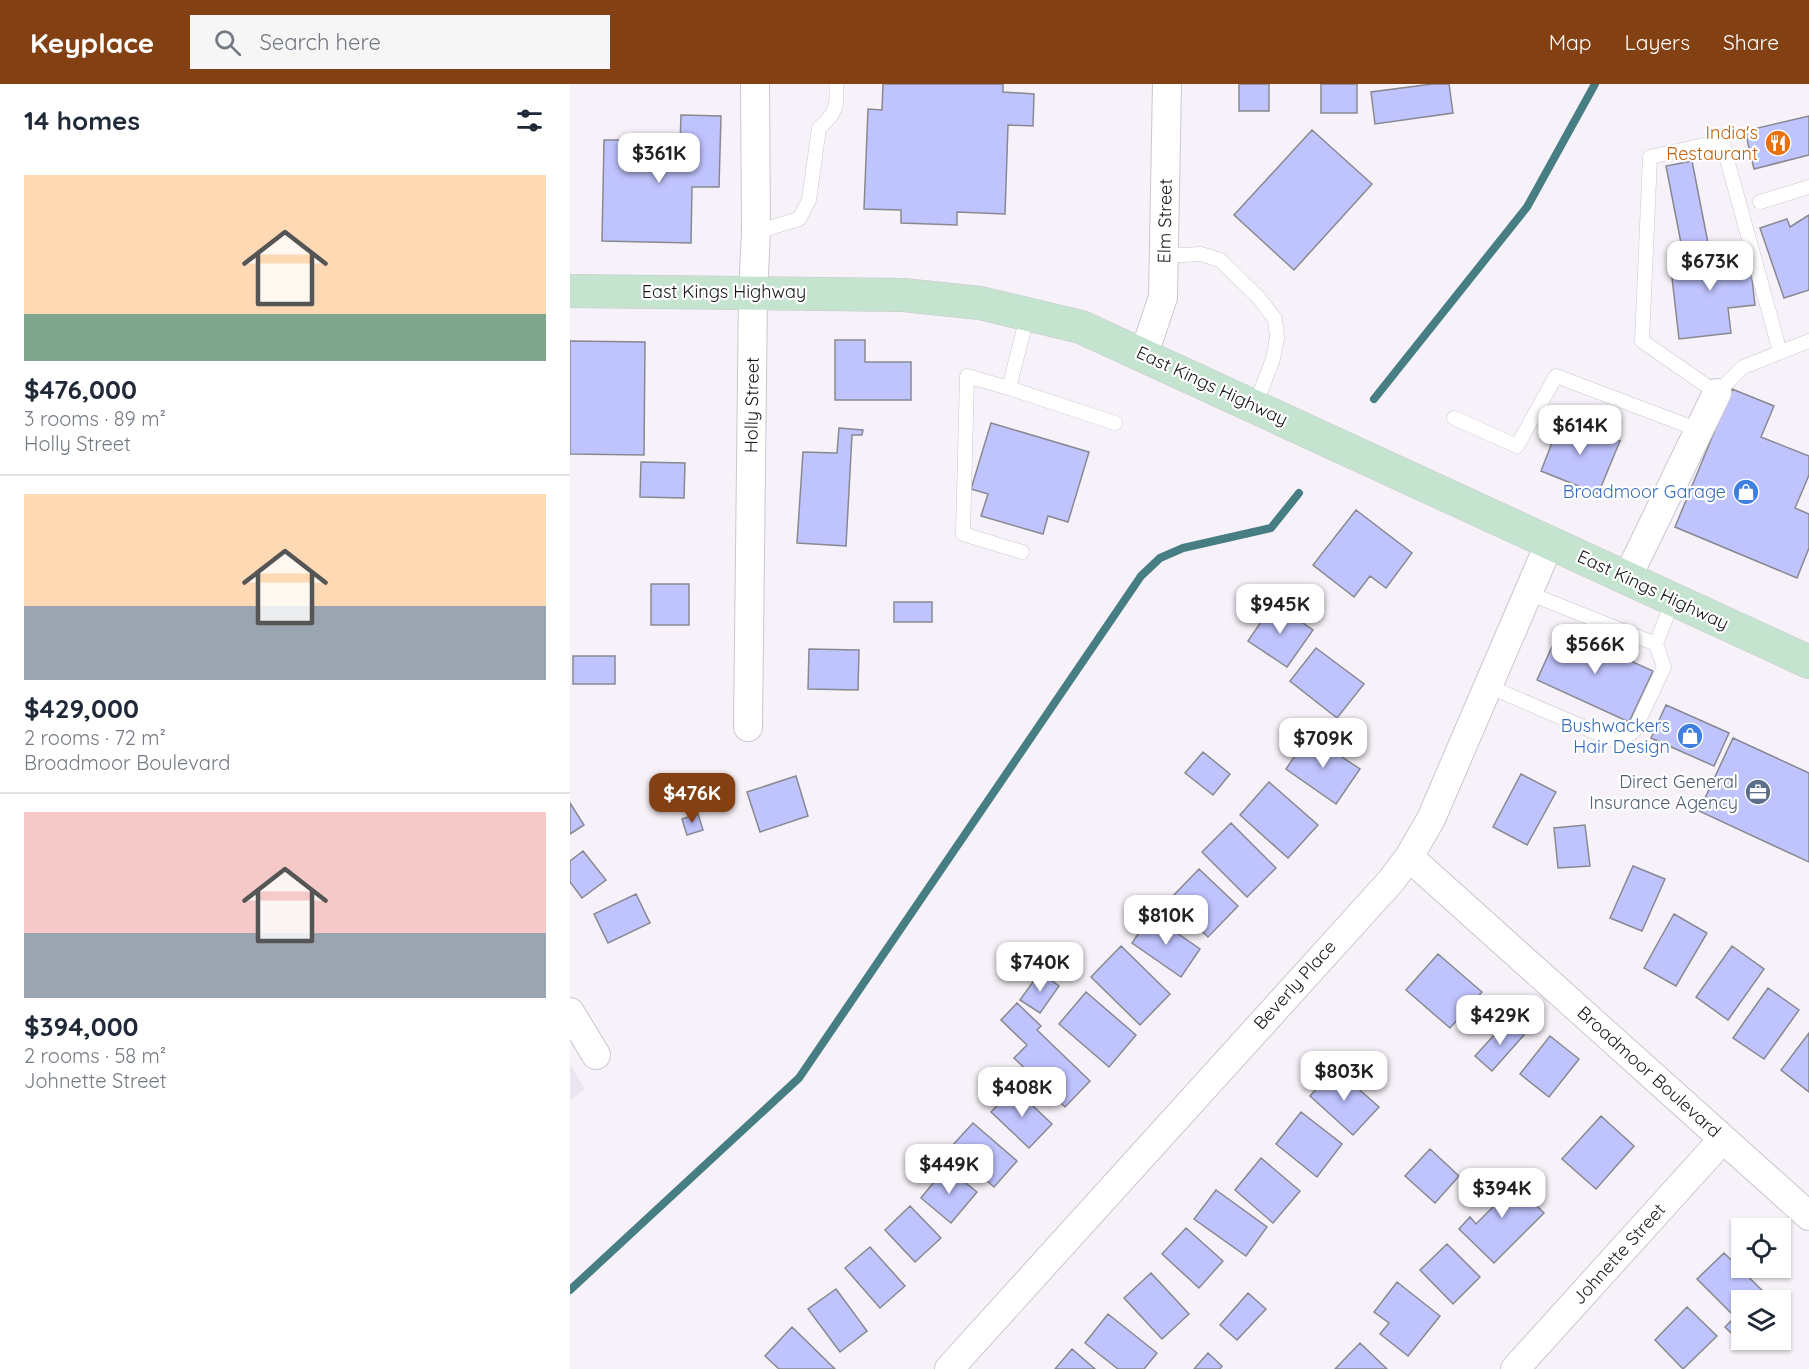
<!DOCTYPE html>
<meta charset="utf-8">
<style>
body{margin:0;font-family:Quicksand,sans-serif;background:#f6f6f7;color:#1f2937;height:100vh;display:flex;flex-direction:column;font-size:22px;white-space:nowrap}
*{box-sizing:border-box;margin:0}
p{font-size:20px;color:#747a83}
.icon{flex:none;width:33px;height:33px;fill:none;stroke:currentColor;stroke-width:2;stroke-linecap:round;stroke-linejoin:round}
.map{position:relative;flex:1;overflow:hidden}
.drawer{display:flex;flex-direction:column;background:#fff;width:570px}
.drawer>*{flex:none}
.controls{position:absolute;left:1161px;top:1134px;display:grid;gap:12px}
.controls a{display:grid;place-items:center;width:60px;height:60px;border-radius:0px;background:#fff;box-shadow:0 2px 4px #0004;font-size:30px}
.price{position:absolute;translate:-50% -51px;padding:0 14px;border-radius:12px;background:#fff;color:#222;font-size:20px;line-height:39px;filter:drop-shadow(0 2px 3px #0008)}
.price::after{content:'';position:absolute;left:50%;top:36px;width:18px;height:14px;margin-left:-9px;background:inherit;clip-path:polygon(0 0,100% 0,50% 100%)}
.price.active{background:#834013;color:#fff}
ul{padding:0;list-style:none}
li{display:grid;align-content:center;gap:12px;height:318px;padding:0 24px}
li+li{border-top:2px solid #e0e1e3}
li span{display:grid;place-items:center;height:186px;border-radius:0px;color:#555}
li>.icon{margin-inline-start:auto}
span .icon{width:108px;height:108px;fill:#fffc;stroke-width:1}
li b{font-size:26px}
h2{display:flex;justify-content:space-between;align-items:center;height:72px;padding:0 24px;font-size:26px}
header{display:flex;align-items:center;gap:36px;box-sizing:border-box;height:84px;padding:0 30px;background:#834013;color:#fff}
header strong{font-size:28px}
nav{display:flex;gap:33px;margin-inline-start:auto;font-size:21px}
.search{width:420px;height:54px;background:#f6f6f7;display:flex;align-items:center;gap:15px;box-sizing:border-box;padding:0 21px;border-radius:0px;color:#747a83;font-size:22px}
main{display:flex;flex:1;min-height:0}
.map>svg:first-child{display:block}
.built{fill:#ede4f1}
.lines{fill:none;stroke-linecap:round;stroke-linejoin:round}
.stream{stroke:#467e83;stroke-width:8}
.building{fill:#c0c4fe;stroke:#888990;stroke-width:1.5}
.lane-casing{stroke:#ccc7ce;stroke-width:15}
.street-casing{stroke:#ccc7ce;stroke-width:30}
.secondary-casing{stroke:#ccc7ce;stroke-width:34}
.lane{stroke:#fff;stroke-width:14}
.street{stroke:#fff;stroke-width:28}
.secondary{stroke:#c5e4cf;stroke-width:33}
.labels{text-anchor:middle;stroke-width:4.5;stroke-linejoin:round;paint-order:stroke}
.food-label{font-size:18px;fill:#c56008;stroke:#fff;text-anchor:end}
.street-label{font-size:18px;fill:#181618;stroke:#fff}
.shop-label{font-size:18px;fill:#366cbe;stroke:#fff;text-anchor:end}
.service-label{font-size:18px;fill:#4e5e75;stroke:#fff;text-anchor:end}
</style>
<header>
<strong>Keyplace</strong>
<div class="search"><svg class="icon" aria-label="search" viewBox="0 0 24 24"><circle cx="10" cy="10" r="6"/><path d="M15 15l6 6"/></svg>Search here</div>
<nav><a>Map</a><a>Layers</a><a>Share</a></nav>
</header>
<main>
<section class="drawer">
<h2>14 homes<svg class="icon" aria-label="filters" viewBox="0 0 24 24"><path d="M4 7h16M4 17h16"/><circle cx="9" cy="7" r="2"/><circle cx="15" cy="17" r="2"/></svg></h2>
<ul>
<li><span style="background:linear-gradient(#ffd9b3 75%,#7fa58c 0)"><svg class="icon" aria-label="home" viewBox="0 0 24 24"><path d="M3 11l9-7 9 7M6 9v11h12V9"/></svg></span><div><b>$476,000</b><p>3 rooms · 89 m²</p><p>Holly Street</p></div></li>
<li><span style="background:linear-gradient(#ffd9b3 60%,#9aa5b1 0)"><svg class="icon" aria-label="home" viewBox="0 0 24 24"><path d="M3 11l9-7 9 7M6 9v11h12V9"/></svg></span><div><b>$429,000</b><p>2 rooms · 72 m²</p><p>Broadmoor Boulevard</p></div></li>
<li><span style="background:linear-gradient(#f6c9c9 65%,#9aa5b1 0)"><svg class="icon" aria-label="home" viewBox="0 0 24 24"><path d="M3 11l9-7 9 7M6 9v11h12V9"/></svg></span><div><b>$394,000</b><p>2 rooms · 58 m²</p><p>Johnette Street</p></div></li>
</ul>
</section>
<div class="map">
<svg width="1239" height="1285" viewBox="0 0 1239 1285">
<rect width="100%" height="100%" fill="#f7f2f9"/>
<!-- built -->
<path class="built" d="M0 980 15 1005 0 1016Z"/>
<g class="lines">
<!-- stream -->
<path class="stream" d="M804 315 957 123 1025 0
M0 1206 229 994 571 492 590 474 613 464 701 444 729 409"/>
</g>
<!-- building -->
<path class="building" d="M313 0H433V8L464 10 463 42 438 41 435 130 387 128V141L331 139V126L294 125 298 25 312 26Z
M669 0H699V27H669Z
M751 0H787V29H751Z
M862 0H879L883 29 805 40 801 8Z
M111 31 151 32 149 103H122L121 159 32 157 34 56H67L66 75 82 76V60L110 61Z
M1239 32V71L1184 85 1175 47Z
M742 46 802 100 724 186 664 131Z
M1122 77 1138 159 1112 164 1096 82Z
M1239 131V206L1214 214 1190 144 1217 135 1220 143Z
M1179 168 1185 221 1158 224 1161 249 1109 255 1100 176Z
M265 256H295V278H341V316H265Z
M0 257 75 258 74 371 0 370Z
M1162 305 1204 322 1191 353 1239 372V391L1225 424 1239 430V464L1227 494 1105 443Z
M992 333 1050 357 1028 410 971 387Z
M421 339 519 368 498 438 478 432 473 450 411 432 418 410 401 405Z
M269 344 293 346 292 351H282L276 462 227 459 233 368 267 369Z
M71 378 115 379 114 414 70 413Z
M786 426 842 469 816 504 800 492 784 513 743 481Z
M81 500H119V541H81Z
M324 518H362V538H324Z
M704 519 743 546 717 583 678 557Z
M990 545 1083 587 1059 638 967 596Z
M746 564 794 600 767 634 720 597Z
M239 565 289 566 288 606 238 605Z
M3 572H45V600H3Z
M1096 621 1159 649 1144 682 1081 654Z
M739 651 790 685 766 720 716 685Z
M1163 654 1239 689V778L1129 727Z
M633 668 660 690 643 711 615 689Z
M951 690 986 708 957 761 923 743Z
M226 692 238 732 190 748 177 708Z
M699 698 748 741 718 774 670 731Z
M0 719 14 741 0 750Z
M128 730 133 746 117 751 112 735Z
M661 739 706 784 677 813 632 768Z
M1015 741 1020 782 988 784 984 744Z
M13 767 36 796 12 814 0 798V777Z
M1063 782 1095 795 1072 847 1040 834Z
M629 785 668 822 638 853 599 816Z
M66 810 80 839 38 859 24 830Z
M1104 830 1137 849 1106 902 1074 884Z
M581 831 630 865 611 893 562 859Z
M551 862 600 910 570 941 521 893Z
M1162 862 1194 885 1158 936 1126 913Z
M868 870 912 908 880 944 836 906Z
M470 888 489 902 470 929 450 916Z
M1198 904 1229 926 1194 975 1163 954Z
M516 908 566 951 539 983 489 940Z
M447 919 471 942 467 946 520 997 495 1023 444 974 457 961 431 936Z
M938 936 954 951 922 987 905 972Z
M1239 949V1008L1211 986Z
M980 952 1009 975 979 1013 950 990Z
M765 984 809 1023 783 1051 740 1012Z
M444 1004 482 1040 459 1064 421 1028Z
M731 1028 772 1060 747 1093 706 1060Z
M1031 1032 1064 1062 1026 1105 992 1075Z
M403 1039 447 1077 424 1103 380 1064Z
M860 1065 889 1092 865 1119 835 1092Z
M691 1074 730 1107 703 1139 665 1106Z
M376 1083 407 1108 381 1139 351 1114Z
M930 1086 974 1129 924 1179 889 1145 900 1133 906 1140 930 1116 915 1100Z
M646 1106 697 1143 676 1172 624 1135Z
M340 1122 371 1154 345 1178 315 1146Z
M616 1144 653 1177 629 1204 592 1170Z
M877 1160 910 1193 883 1220 850 1186Z
M300 1163 335 1202 310 1224 275 1184Z
M1154 1169 1202 1216H1172V1248L1166 1254 1155 1243 1165 1233 1127 1195Z
M581 1189 619 1230 592 1255 554 1214Z
M827 1198 870 1232 838 1272 810 1250 819 1239 804 1228Z
M266 1205 297 1247 270 1268 238 1225Z
M678 1209 696 1225 667 1256 650 1241Z
M1117 1223 1147 1252 1113 1285 1085 1256Z
M538 1230 587 1269 574 1285H548L515 1259Z
M222 1243 265 1285H209L195 1272Z
M790 1259 817 1285H765Z
M502 1265 525 1285H485Z
M638 1269 652 1282 650 1285H624Z"/>
<g class="lines">
<!-- lane casing -->
<g class="lane-casing">
<path id="lane" d="M1190 118 1239 103
M186 148 229 135 239 116 249 44C266 30 268 21 266 0
M594 172 631 170 650 176 689 214 705 235 707 254 703 275 685 322
M1210 268 1152 57 1080 73 1072 257 1147 309 1173 283 1239 257
M439 304 545 339
M884 334 947 362 986 292 1129 346
M452 468 393 450 397 292 439 304 458 229
M958 509 1086 560
M918 602 1048 658 1064 647 1094 583 1086 560 1103 516"/>
</g>
<!-- street casing -->
<g class="street-casing">
<path id="street" d="M569 268 579 255 593 213 597 0
M1057 494 1147 309
M178 643 183 209 186 148 185 0
M839 773 1239 1132
M0 928 26 971
M379 1285 821 797 839 773 861 735 980 458
M945 1285 1153 1055"/>
</g>
<!-- secondary casing -->
<g class="secondary-casing">
<path id="secondary" d="M0 207 333 211 410 219 511 243 1239 578"/>
</g>
<!-- lane -->
<use href="#lane" class="lane"/>
<!-- street -->
<use href="#street" class="street"/>
<!-- secondary -->
<use href="#secondary" class="secondary"/>
</g>
<!-- icons -->
<defs>
<g id="restaurant-disc" transform="scale(1.35)"><circle r="9.5" fill="#e8710a" stroke="#fff"/><path d="M-5-6h1v4h1v-4h1v4h1v-4h1v5L-1.5 .5V6h-2V.5L-5-1ZM5-6V6H3V1.5H1.5Q1.5-4 5-6Z" fill="#fff"/></g>
<g id="shop-disc" transform="scale(1.35)"><circle r="9.5" fill="#3f7fe0" stroke="#fff"/><path d="M-5-2.5h2.3a2.7 3.5 0 0 1 5.4 0H5L5.5 6h-11ZM-1.5-2.5h3a1.5 2.3 0 0 0-3 0Z" fill="#fff"/></g>
<g id="office-disc" transform="scale(1.35)"><circle r="9.5" fill="#5c6f8a" stroke="#fff"/><path d="M-6-3h4V-5.5h4V-3h4V5H-6ZM-1-4.5V-3h2v-1.5ZM-6 0V1H6V0Z" fill="#fff"/></g>
</defs>
<g fill-rule="evenodd">
<use href="#restaurant-disc" x="1208" y="59"/>
<use href="#shop-disc" x="1176" y="408"/>
<use href="#shop-disc" x="1120" y="652"/>
<use href="#office-disc" x="1188" y="708"/>
</g>
<g class="labels">
<!-- food labels -->
<g class="food-label">
<text x="1188" y="55">India's<tspan x="1188" dy="21">Restaurant</tspan></text>
</g>
<!-- street labels -->
<g class="street-label">
<text transform="translate(595 137) rotate(-89)" y="6">Elm Street</text>
<text x="154" y="214">East Kings Highway</text>
<text transform="translate(642 302) rotate(25)" y="6">East Kings Highway</text>
<text transform="translate(182 321) rotate(-89)" y="6">Holly Street</text>
<text transform="translate(1083 506) rotate(25)" y="6">East Kings Highway</text>
<text transform="translate(725 901) rotate(-48)" y="6">Beverly Place</text>
<text transform="translate(1079 988) rotate(42)" y="6">Broadmoor Boulevard</text>
<text transform="translate(1049 1170) rotate(-48)" y="6">Johnette Street</text>
</g>
<!-- shop labels -->
<g class="shop-label">
<text x="1156" y="414">Broadmoor Garage</text>
<text x="1100" y="648">Bushwackers<tspan x="1100" dy="21">Hair Design</tspan></text>
</g>
<!-- service labels -->
<g class="service-label">
<text x="1168" y="704">Direct General<tspan x="1168" dy="21">Insurance Agency</tspan></text>
</g>
</g>
</svg>
<div class="controls">
<a><svg class="icon" aria-label="locate" viewBox="0 0 24 24"><circle cx="12" cy="12" r="6"/><path d="M12 2v4M12 18v4M2 12h4M18 12h4"/></svg></a>
<a><svg class="icon" aria-label="layers" viewBox="0 0 24 24"><path d="M12 4l9 5-9 5-9-5zM3 14l9 5 9-5"/></svg></a>
</div>
<b class="price" style="left:89px;top:100px">$361K</b>
<b class="price" style="left:1140px;top:208px">$673K</b>
<b class="price" style="left:1010px;top:372px">$614K</b>
<b class="price" style="left:710px;top:551px">$945K</b>
<b class="price" style="left:1025px;top:591px">$566K</b>
<b class="price" style="left:753px;top:685px">$709K</b>
<b class="price active" style="left:122px;top:740px">$476K</b>
<b class="price" style="left:596px;top:862px">$810K</b>
<b class="price" style="left:470px;top:909px">$740K</b>
<b class="price" style="left:930px;top:962px">$429K</b>
<b class="price" style="left:774px;top:1018px">$803K</b>
<b class="price" style="left:452px;top:1034px">$408K</b>
<b class="price" style="left:379px;top:1111px">$449K</b>
<b class="price" style="left:932px;top:1135px">$394K</b>
</div>
</main>
